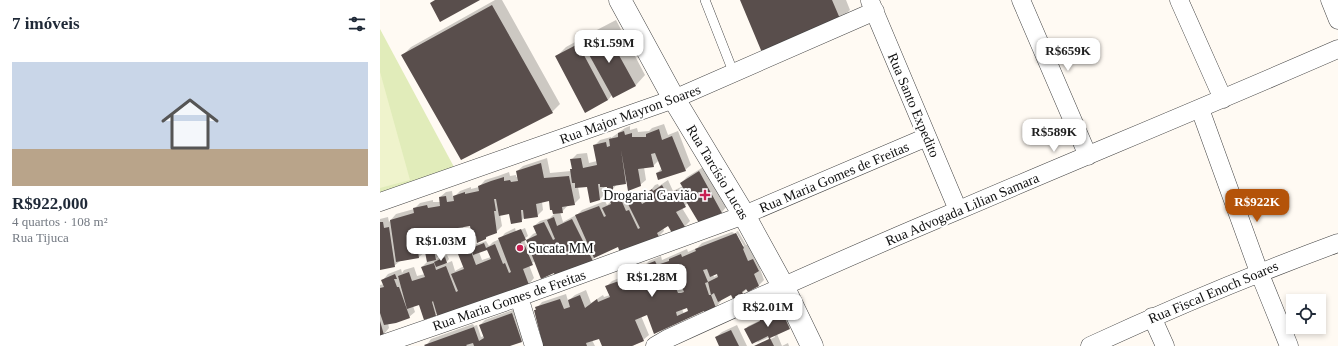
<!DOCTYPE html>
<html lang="pt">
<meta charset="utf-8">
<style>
body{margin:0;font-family:"Times New Roman",serif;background:#f2f2f3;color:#1f2937;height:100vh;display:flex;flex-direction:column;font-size:15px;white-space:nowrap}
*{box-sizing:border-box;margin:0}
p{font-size:13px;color:#747a83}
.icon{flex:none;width:22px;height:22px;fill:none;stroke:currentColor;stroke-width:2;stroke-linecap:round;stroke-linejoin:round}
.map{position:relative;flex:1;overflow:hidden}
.details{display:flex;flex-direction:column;background:#fff;width:380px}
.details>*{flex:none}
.buttons{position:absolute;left:906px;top:294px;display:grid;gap:8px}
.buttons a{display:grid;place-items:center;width:40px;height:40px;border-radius:0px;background:#fff;box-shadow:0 2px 6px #0003;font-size:20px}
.price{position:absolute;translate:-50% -34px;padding:0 9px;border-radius:8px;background:#fff;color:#222;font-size:13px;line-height:26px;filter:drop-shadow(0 1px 2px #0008)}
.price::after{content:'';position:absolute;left:50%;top:24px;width:12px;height:9px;margin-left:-6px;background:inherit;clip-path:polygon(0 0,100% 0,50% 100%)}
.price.active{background:#b45309;color:#fff}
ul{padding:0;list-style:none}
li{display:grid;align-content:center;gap:8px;height:212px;padding:0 12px}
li+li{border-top:1px solid #e0e1e3}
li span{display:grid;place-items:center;height:124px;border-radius:0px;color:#555}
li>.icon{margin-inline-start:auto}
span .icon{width:72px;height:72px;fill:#fffc;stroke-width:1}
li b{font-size:17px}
h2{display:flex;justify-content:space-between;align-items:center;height:48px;padding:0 12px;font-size:17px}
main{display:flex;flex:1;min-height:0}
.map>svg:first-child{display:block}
.green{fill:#e1ecba}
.pitch{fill:#eff3cc}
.shadow{fill:#0003;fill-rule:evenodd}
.building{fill:#594e4c;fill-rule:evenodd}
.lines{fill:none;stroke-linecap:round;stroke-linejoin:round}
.service-casing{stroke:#434343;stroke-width:10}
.minor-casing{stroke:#434343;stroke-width:19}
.tertiary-casing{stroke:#434343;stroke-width:23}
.service{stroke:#fff;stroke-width:9}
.minor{stroke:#fff;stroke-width:18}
.tertiary{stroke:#fff;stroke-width:22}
.poi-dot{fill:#c82052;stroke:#fff;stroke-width:1.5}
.labels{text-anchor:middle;stroke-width:4;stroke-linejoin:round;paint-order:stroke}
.street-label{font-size:14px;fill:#101010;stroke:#fff}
.poi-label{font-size:14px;fill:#101010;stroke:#fff;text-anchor:end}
</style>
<main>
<section class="details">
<h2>7 imóveis<svg class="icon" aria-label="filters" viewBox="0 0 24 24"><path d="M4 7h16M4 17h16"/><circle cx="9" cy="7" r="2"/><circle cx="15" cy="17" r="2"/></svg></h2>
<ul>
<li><span style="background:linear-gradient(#c9d6e8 70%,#b9a48a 0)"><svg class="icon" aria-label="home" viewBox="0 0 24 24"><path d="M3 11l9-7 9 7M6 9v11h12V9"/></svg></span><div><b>R$922,000</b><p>4 quartos · 108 m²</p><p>Rua Tijuca</p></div></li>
</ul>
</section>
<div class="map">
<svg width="958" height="346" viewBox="0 0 958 346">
<rect width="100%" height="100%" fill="#fffaf3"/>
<!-- green -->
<path class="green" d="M0 29 74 167 0 193Z"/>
<!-- pitch -->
<path class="pitch" d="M0 72 30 180 0 188Z"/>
<!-- shadow -->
<path class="shadow" d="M115 0H122L180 104 172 112 23 55 31 47Z
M362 0H466L470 10 460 20Z
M236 20 265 75 256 85 232 95 228 100 206 111 176 57 186 47 208 35 209 37 213 32Z
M284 124 288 135 298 131 311 165 305 170 277 173 282 168 279 160 273 166 264 167 266 180 260 185 247 181 245 183 237 184 233 189 227 186H224L226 193 220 199 211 202 208 186 198 187 200 198 194 204 188 205 182 212H180L183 222 198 214 202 210 225 201 227 205 237 196 246 192 249 199 253 195 264 191 268 199 273 197 270 191 275 185 278 184 279 186 288 180 293 191 303 186 301 183 307 177 325 166 347 206 342 212 333 216 308 203 302 208 310 221 304 227 288 225 283 228 284 231 279 236 238 246 215 257 212 260 174 272 155 261 149 265 154 278 149 284 58 313 56 315 40 304 33 306 35 312 29 317 8 323 9 328 4 334 0 335V285L4 284 3 280 8 274 21 269 22 273 24 270 34 267 37 276 45 274 42 267 47 262 46 251 39 257 20 261 14 266 0 269V219L8 217 9 222 16 214 34 209 40 203 53 200V202H61L60 197 66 192 72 191 73 198 80 191 91 187V189L99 187 105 180 118 176 129 172 130 176 136 175V177L138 176 137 171 143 166 167 158 170 173 191 171 193 168 192 159 197 154 207 153 209 163 217 161 214 146 220 140 231 137V138L245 128 250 126V130L257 128 258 132 269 131 272 128ZM170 200 174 214 170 218 160 221 154 226 157 232 153 234 147 240 148 244 146 245 144 239 148 236 145 228 136 232 135 228 125 233 120 239 113 242 109 246 106 241 85 248 79 254 84 266 75 271 72 261 65 264 69 259 67 255 56 259 61 254 60 249 80 248 86 242 83 226 91 225 97 235 106 238 109 235 116 232 122 226 120 214 130 213 141 221 144 218 157 216 163 210 162 202ZM78 223 81 244H79L76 224ZM107 248 111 257 102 260 99 252Z
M358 231 366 245 368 244 374 256 379 254 384 265 380 269 384 280 379 285 368 291 367 289 362 293 352 294 341 299V301L336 307 325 309 300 321 268 314 261 316 269 335 263 340 253 346H223L220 338 212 340 215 346H164L155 310 162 302 186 294 188 301 195 295 206 290 211 303 223 295 224 297 230 295 226 287 232 281 254 272 263 267 269 261 281 256 282 260 307 249 308 252 317 248 322 243 352 232 354 233 362 246H364L356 232ZM337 273 338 275 334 277 333 275ZM307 307 313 310 304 314 302 309Z
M403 306 412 325 409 328 397 334 402 346H376L395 337 394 335 370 346 378 342 366 329 368 326 381 320 380 318 383 315Z
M138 308 147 335 141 341 128 346H46L51 339 93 324 94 326 97 325 101 337 104 336 100 325 105 320Z
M357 325 367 346H340L336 337 342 332Z
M408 343 409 346H402Z"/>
<!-- building -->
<path class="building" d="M55 0H100L60 22 50 3Z
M360 0H452L461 21 383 55Z
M112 5 173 113 81 160 21 55Z
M225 30 256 86 233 98 202 42Z
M198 44 228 100 205 113 175 56Z
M279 129 282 140 292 136 306 171 278 180 276 173 282 171 275 153 271 154 274 167 258 169 261 186 248 191 241 150 246 184 233 186V190H227V187H220V184H218L220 200 210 203 207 187 195 188V183H192L190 169H192L190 159 201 158 203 168 217 165 213 145 226 142 227 147 230 146 229 139 238 137V133L244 131 245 135 252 133V137H266V134Z
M161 163 164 178 189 176 195 205 182 207 183 213 173 214 172 210H170L169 201 156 204 158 217 144 219 143 210H141L142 222 131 224 129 214 119 216 116 199H114L116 211H114L117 233 106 237V239L97 243 96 236 92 238 90 226 78 228 81 249 54 250 56 260 47 262 45 252 41 253 37 231H35L39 258 16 262 10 220 34 213 33 208 47 205 48 208 60 206 59 197 66 196 67 202 74 201 73 196 85 192V194L99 191 98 186 111 181 124 177V181L130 180 131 182 138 181 136 171Z
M319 171 342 213 319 223 301 193 305 191 300 183Z
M282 185 288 196 297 190 306 207 296 212 305 227 292 233 288 226 277 233 279 237 240 253 238 247 214 258 195 215 219 206 224 217 226 216 222 208 231 204 230 201 240 197 246 211 249 210 258 229 260 228 246 200 258 196 262 204 273 198 269 191 272 189 273 191Z
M174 217 177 226 192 219 213 261 175 277 174 273 161 279 146 240 157 235 153 226 164 222 173 240 175 239 167 220Z
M0 222H3L4 228 9 227 15 267 0 270Z
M141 229 146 240 141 242 143 247 145 246 153 265 143 269 149 285 136 290V289L58 318 53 301 52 302 56 316 44 320 39 305 27 309 18 276 29 272 32 281 45 277 41 267 54 263 56 270 66 266 76 292 78 291 71 274 84 269 78 254 90 249 96 265 111 259 107 250 93 255 91 248 104 243 106 248 115 244 123 264 125 263 129 273 131 272 118 238Z
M356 233 364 248 363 249 368 261 373 259 379 271 374 274 379 286 368 292 366 289 362 292 363 294 353 299 351 295 338 302 334 293 331 295 328 282 338 277 337 274 330 277 327 269 323 270 328 282 325 283 329 295H331L336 308 326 314 324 311 274 334 267 315 255 320 264 341 252 346H222L219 339 206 343 207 346H163L154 310H156L155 307 180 299 184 309 190 307 188 300 200 295 205 308 217 299 218 302 230 297 225 286 250 277V275L264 269 262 266 275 261 277 265 289 261V259L301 254 302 257 316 251 315 249ZM298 277 304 292 301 293H298L292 279ZM307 308 308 311 297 316 296 312Z
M65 257 67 263 56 267 54 262Z
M15 274 17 279H14L17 287H19L30 318 16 323 4 325 0 313V288L4 287 1 280Z
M400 308 410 329 390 338 394 346H374L389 339 388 336 372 344 364 329 380 321 379 317Z
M132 313 142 342 130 346H94L93 343 86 345 87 346H45L44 345 94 327 99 341 104 338 99 325Z
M0 321 4 335 0 336Z
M351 330 359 346H339L335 337Z"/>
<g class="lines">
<!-- service casing -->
<g class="service-casing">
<path id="service" d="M325 0 354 74"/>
</g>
<!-- minor casing -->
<g class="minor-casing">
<path id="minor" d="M641 0 708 156
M799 0 843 99
M950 0 958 20
M490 1 578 210
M820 109 879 272 909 346
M0 202 294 99 495 11
M139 297 154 346
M772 317 785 346
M0 345 139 297 364 215 547 137
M275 346 287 339C383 295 481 251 579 210 705 156 832 104 958 49
M710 346C792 308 874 274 958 243"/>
</g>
<!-- tertiary casing -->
<g class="tertiary-casing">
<path id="tertiary" d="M240 0 294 99 364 215 403 286 432 346"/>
</g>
<!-- service -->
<use href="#service" class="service"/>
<!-- minor -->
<use href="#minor" class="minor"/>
<!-- tertiary -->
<use href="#tertiary" class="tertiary"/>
</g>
<!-- markers -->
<g class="poi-dot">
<path d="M323 189h4v4h4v4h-4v4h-4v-4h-4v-4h4z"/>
<circle cx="140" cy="248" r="4"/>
</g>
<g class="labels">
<!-- street labels -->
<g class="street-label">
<text transform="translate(534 105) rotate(67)" y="5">Rua Santo Expedito</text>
<text transform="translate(250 114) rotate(-20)" y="5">Rua Major Mayron Soares</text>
<text transform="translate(338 172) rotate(59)" y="5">Rua Tarcísio Lucas</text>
<text transform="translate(454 177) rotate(-23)" y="5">Rua Maria Gomes de Freitas</text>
<text transform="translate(582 209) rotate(-23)" y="5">Rua Advogada Lilian Samara</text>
<text transform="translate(833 292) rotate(-23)" y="5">Rua Fiscal Enoch Soares</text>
<text transform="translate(129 300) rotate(-19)" y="5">Rua Maria Gomes de Freitas</text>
</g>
<!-- poi labels -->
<g class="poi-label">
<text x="317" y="200">Drogaria Gavião</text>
<text x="148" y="253" text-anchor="start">Sucata MM</text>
</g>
</g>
</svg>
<div class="buttons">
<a><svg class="icon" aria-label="locate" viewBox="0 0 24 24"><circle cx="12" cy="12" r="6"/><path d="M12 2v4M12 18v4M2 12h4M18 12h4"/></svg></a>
</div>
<b class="price" style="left:229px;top:64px">R$1.59M</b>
<b class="price" style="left:688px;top:72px">R$659K</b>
<b class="price" style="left:674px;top:153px">R$589K</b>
<b class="price active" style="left:877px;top:223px">R$922K</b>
<b class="price" style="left:61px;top:262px">R$1.03M</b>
<b class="price" style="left:272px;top:298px">R$1.28M</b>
<b class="price" style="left:388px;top:328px">R$2.01M</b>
</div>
</main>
